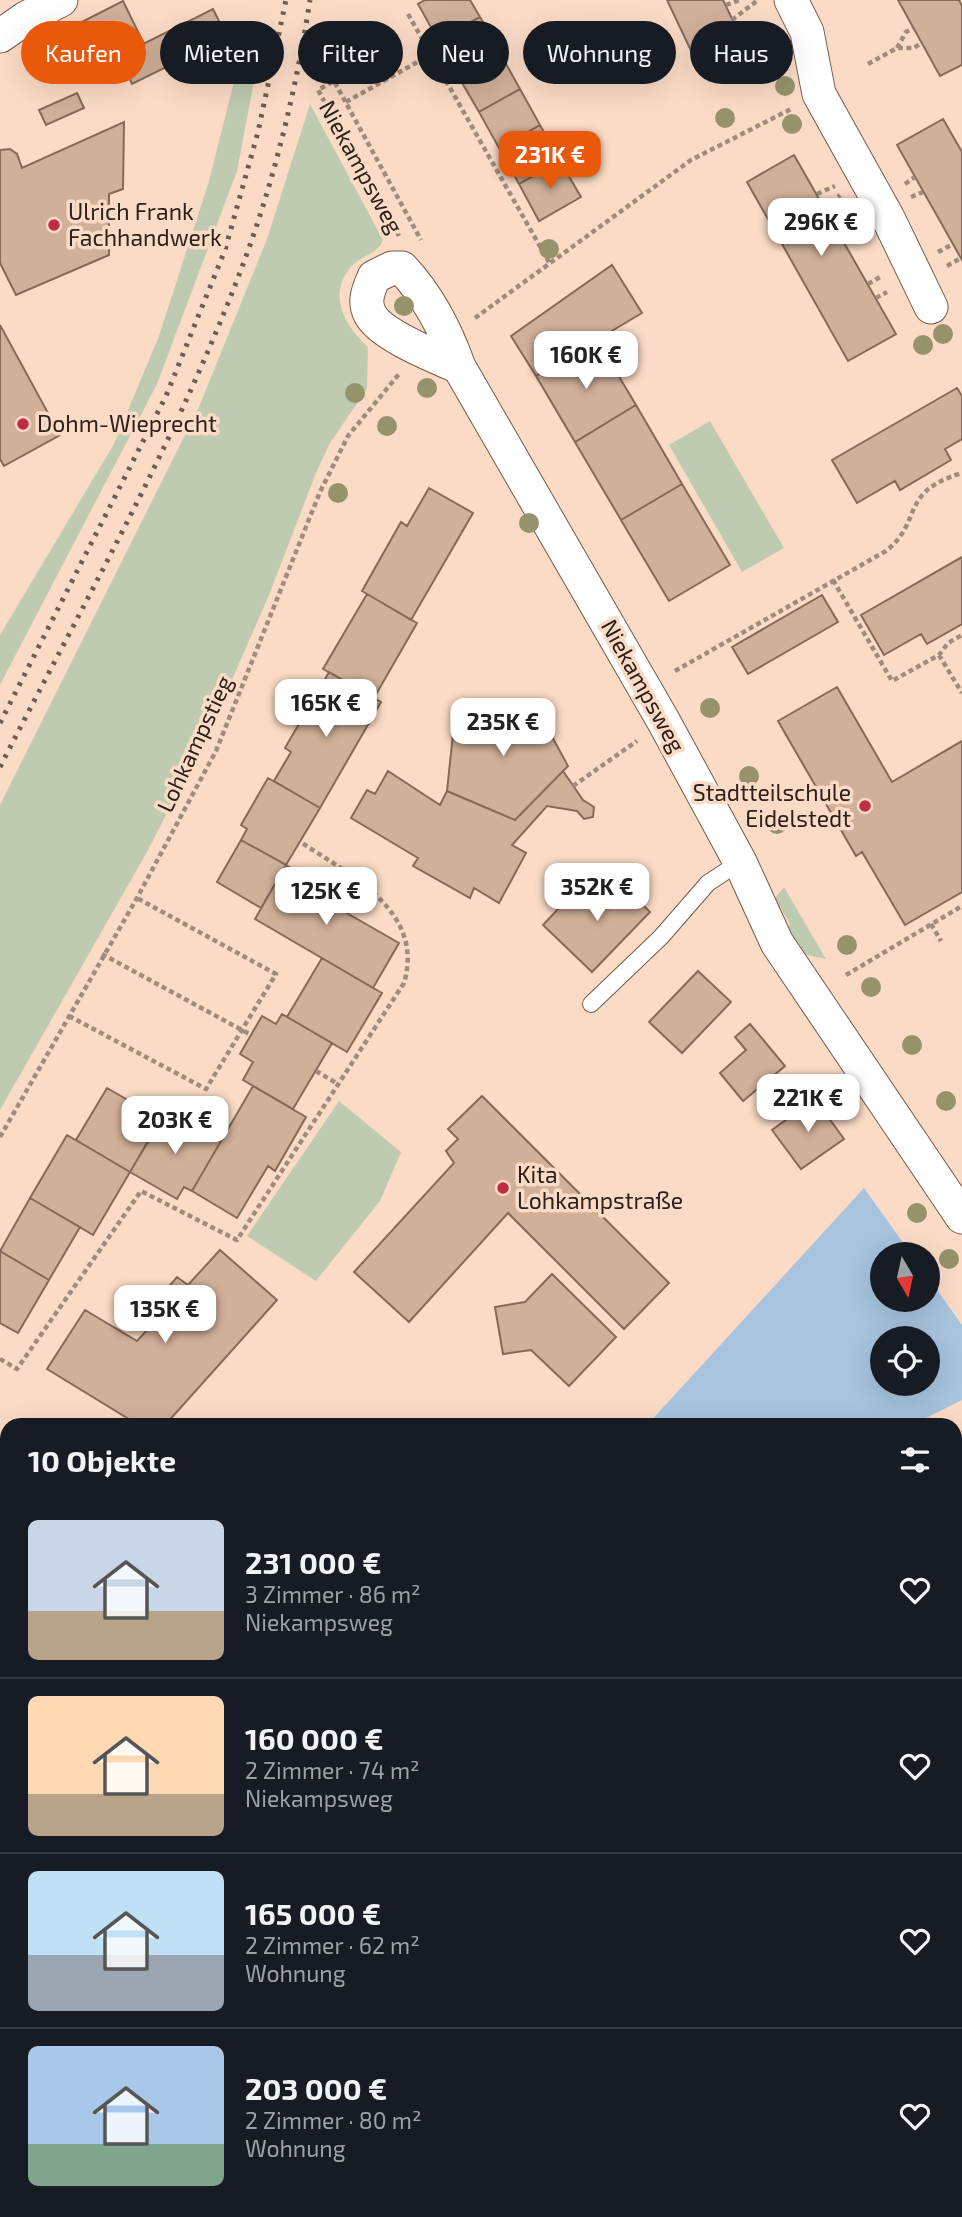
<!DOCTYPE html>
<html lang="de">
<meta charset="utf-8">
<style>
body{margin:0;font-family:"Exo 2",sans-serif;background:#20242c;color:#f1f3f6;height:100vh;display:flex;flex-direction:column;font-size:26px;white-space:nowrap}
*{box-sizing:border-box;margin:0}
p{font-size:23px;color:#9ea1a6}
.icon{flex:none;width:38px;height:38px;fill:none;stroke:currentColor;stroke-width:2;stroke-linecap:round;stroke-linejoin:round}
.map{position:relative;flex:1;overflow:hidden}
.drawer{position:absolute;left:0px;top:1418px;width:962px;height:800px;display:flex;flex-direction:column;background:#171b24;border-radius:21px 21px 0 0;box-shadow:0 7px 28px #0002}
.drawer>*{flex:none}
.banner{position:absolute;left:21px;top:21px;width:920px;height:63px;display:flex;gap:14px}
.needle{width:46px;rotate:171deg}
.buttons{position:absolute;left:870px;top:1242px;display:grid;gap:14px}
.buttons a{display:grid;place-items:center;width:70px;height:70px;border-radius:50%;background:#171b24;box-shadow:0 7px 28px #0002;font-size:35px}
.price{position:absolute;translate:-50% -60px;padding:0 16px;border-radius:14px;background:#fff;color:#222;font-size:23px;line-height:46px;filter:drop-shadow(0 2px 4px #0008)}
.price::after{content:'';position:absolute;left:50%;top:42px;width:21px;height:16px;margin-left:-10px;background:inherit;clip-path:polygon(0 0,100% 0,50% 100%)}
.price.active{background:#ea580c;color:#fff}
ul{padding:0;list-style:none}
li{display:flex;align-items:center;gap:21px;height:175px;padding:0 28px}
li+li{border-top:2px solid #363941}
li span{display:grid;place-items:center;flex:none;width:196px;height:140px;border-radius:10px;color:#555}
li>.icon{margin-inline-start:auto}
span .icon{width:84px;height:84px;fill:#fffc;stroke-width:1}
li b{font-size:30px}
h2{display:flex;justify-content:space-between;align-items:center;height:84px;padding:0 28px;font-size:30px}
.pill{padding:0 24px;border-radius:32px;background:#171b24;box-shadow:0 7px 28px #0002;font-size:24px;line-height:63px}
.pill.active{background:#ea580c;color:#fff}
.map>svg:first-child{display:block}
.green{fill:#bfcbb0}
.water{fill:#a7c3de;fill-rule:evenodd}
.building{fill:#d1b09a;stroke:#866a57;stroke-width:2}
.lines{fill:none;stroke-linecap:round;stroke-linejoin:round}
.lane-casing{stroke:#765a48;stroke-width:18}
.street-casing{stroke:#765a48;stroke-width:35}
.secondary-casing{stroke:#765a48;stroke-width:40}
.path{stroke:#a28b7c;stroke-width:4.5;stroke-dasharray:5 3.5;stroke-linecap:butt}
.lane{stroke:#fff;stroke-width:16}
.street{stroke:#fff;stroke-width:33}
.secondary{stroke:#fee5de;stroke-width:38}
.rail{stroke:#6e5c50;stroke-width:5;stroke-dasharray:3.5 7;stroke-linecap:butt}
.tree{fill:#95926c}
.poi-dot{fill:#be2d42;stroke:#fbdbc6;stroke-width:2.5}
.labels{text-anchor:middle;stroke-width:7;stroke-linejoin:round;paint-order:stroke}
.street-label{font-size:23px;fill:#2c2119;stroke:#fbdbc6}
.poi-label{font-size:23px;fill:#2c2119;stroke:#fbdbc6;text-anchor:start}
</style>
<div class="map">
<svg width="962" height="2217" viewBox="0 0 962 2217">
<rect width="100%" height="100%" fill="#fbdbc6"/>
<!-- green -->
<path class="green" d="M265 23 237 171 157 384 0 685V635L114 444 159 336 209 181 240 58Z
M310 104 383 240C378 254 360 256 350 268 327 296 346 327 368 347L367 389 330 443 316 473 269 595 215 719 147 852 0 1110V805L199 407 267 239Z
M710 421 784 548 742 572 669 445Z
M784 887 826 959 792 952 784 939 790 924 775 898Z
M339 1101 401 1152 380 1201 316 1281 247 1236Z"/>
<!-- water -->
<path class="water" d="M864 1188 912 1255H882V1300H928V1277L962 1325V1400L914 1424H648ZM882 1339H928V1384H882Z"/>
<!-- building -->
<path class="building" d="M425 0H470L480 17 438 40 418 4Z
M667 0H723L748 52 702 74Z
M898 0H959L962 6V65L940 76Z
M123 1 144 44 85 73 80 64 71 69 61 49 71 45 64 31Z
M213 9 227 37 132 84 119 56Z
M480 17 500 53 458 76 438 40Z
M500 53 520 89 479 112 458 76Z
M520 89 540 125 499 148 479 112Z
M77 93 84 108 46 125 39 110Z
M943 119 962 152V260L897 145Z
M124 122 123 189 109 194V255L16 295 0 263V150L10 149 17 154 22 168Z
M540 125 560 161 519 184 499 148Z
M794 155 896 334 848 361 747 182Z
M560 161 581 197 539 221 519 184Z
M612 265 642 313 536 376 511 336Z
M0 325 60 435 4 466 0 459Z
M597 340 636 405 575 442 536 376Z
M957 388 962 396V439L945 449 951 460 900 490 895 481 857 503 832 460Z
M636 405 682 484 621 520 575 442Z
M682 484 730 565 669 601 621 520Z
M429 488 473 513 411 620 362 591 401 522 407 526Z
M962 557V624L927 644 921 634 884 655 861 615Z
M367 594 417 623 374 698 323 669Z
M822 595 838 622 748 674 732 647Z
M329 672 381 702 320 808 274 781 291 752 285 748Z
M837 687 892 782 962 741V892L905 925 862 852 856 856 778 721Z
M532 700 568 766 515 820 447 791 455 715Z
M388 771 440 805 447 791 515 820 563 771 583 800 594 807 593 817 584 819 577 811 547 806 512 845 526 853 499 903 474 888 470 898 413 866 418 858 351 818 367 790 375 794Z
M268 778 320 808 286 865 241 840 247 829 241 825Z
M241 840 286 865 261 908 217 882Z
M286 865 351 903 345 912 399 943 373 988 255 919Z
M614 877 650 912 592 972 543 925 574 892 587 905Z
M322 958 382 993 347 1052 287 1017Z
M698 971 731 1002 682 1053 649 1022Z
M282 1014 332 1043 293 1109 243 1080 253 1062 240 1054 262 1016 276 1024Z
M750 1024 785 1066 743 1101 720 1073 746 1050 735 1037Z
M253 1086 306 1117 275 1171 268 1166 237 1218 192 1191Z
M107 1088 161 1119 130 1172 76 1140Z
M482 1096 669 1283 624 1329 508 1213 409 1322 354 1272 454 1163 446 1151 458 1139 448 1129Z
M815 1099 844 1139 801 1169 772 1130Z
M167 1110 221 1141 192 1191 184 1187 177 1199 130 1172Z
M67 1135 130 1172 93 1235 30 1198Z
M30 1198 80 1227 49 1280 0 1251Z
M220 1250 277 1300 166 1424H137L47 1369 85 1310 137 1341 175 1300 166 1290 177 1277 188 1285Z
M0 1251 49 1280 18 1333 0 1323Z
M552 1274 616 1337 569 1386 531 1350 503 1354 495 1307 525 1302Z
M0 1688 7 1690V1815L0 1811Z
M956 1688V1694L962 1693V1716L956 1717Z
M0 1947 7 1952V2008L0 2020Z
M7 2008V2037L0 2032V2020Z
M962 2031V2073L956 2070V2048Z
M956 2162 962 2165V2217H900L898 2210H956Z
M246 2210H306L301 2217H248L244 2214Z
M306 2210H341L348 2217H301Z
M480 2210H531L541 2217H486L479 2213Z"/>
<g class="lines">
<!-- lane casing -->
<g class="lane-casing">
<path id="lane" d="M591 1004 661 937 708 883 740 862"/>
</g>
<!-- street casing -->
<g class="street-casing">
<path id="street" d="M791 0 807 32 819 94 888 218 931 307
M0 36 26 18 61 0
M459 367C437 357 380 335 370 314 363 301 369 289 374 277L392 268H402C429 297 446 330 459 367L664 722 740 862 777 943 962 1217
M0 2205 7 2196"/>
</g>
<!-- secondary casing -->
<g class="secondary-casing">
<path id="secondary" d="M0 1533 7 1535
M956 1915 962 1917
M0 2155 7 2159
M66 2210 73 2217
M110 2210 121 2217"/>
</g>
<!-- path -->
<path class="path" d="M726 5 740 0
M408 14 550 264
M732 20 758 0
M897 48 906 32 913 28
M868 64 897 48H914L921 43
M346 102 430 55
M905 184 915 177
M817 194 835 186
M911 197 923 192
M825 208 840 195
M399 236 318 90 334 81 421 240
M938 252 953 244
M947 266 961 258
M868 284 882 276
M876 298 887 292
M475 318 691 160 791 109
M833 580 892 681 939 655 948 643 962 635
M939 655 962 693
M675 671 886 551C924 521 898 492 962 473
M573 786 637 741
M931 924 941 941
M102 954 251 1035
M846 975 962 906
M69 1016 206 1089 276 974 137 898
M316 1071 338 1084
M0 1137 137 898 216 751 320 492 348 436 399 374
M0 1359 17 1369 141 1191 237 1240 404 983C425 912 352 876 302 843
M956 1469 962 1465
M956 1976 962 1959
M0 2078 7 2068
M956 2105 962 2108
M882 2210 884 2217
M176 2217 180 2210"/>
<!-- lane -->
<use href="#lane" class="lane"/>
<!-- street -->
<use href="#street" class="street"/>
<!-- secondary -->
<use href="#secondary" class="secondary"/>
<!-- rail -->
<path class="rail" d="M0 723 166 396 225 250 258 132 286 0
M0 767C84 602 177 440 242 267 274 182 296 90 310 0"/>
</g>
<!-- trees -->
<g class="tree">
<circle cx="785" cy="86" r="10"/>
<circle cx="725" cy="118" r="10"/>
<circle cx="792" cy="124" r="10"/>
<circle cx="549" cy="249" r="10"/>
<circle cx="404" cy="306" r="10"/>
<circle cx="943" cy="334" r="10"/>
<circle cx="923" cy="345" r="10"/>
<circle cx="427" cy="388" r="10"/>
<circle cx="355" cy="393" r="10"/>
<circle cx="387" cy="426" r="10"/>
<circle cx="338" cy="493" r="10"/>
<circle cx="529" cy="523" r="10"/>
<circle cx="710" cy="708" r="10"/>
<circle cx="749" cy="776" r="10"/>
<circle cx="777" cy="824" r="10"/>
<circle cx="847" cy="945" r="10"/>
<circle cx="871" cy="987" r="10"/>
<circle cx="912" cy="1045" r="10"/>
<circle cx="946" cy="1101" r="10"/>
<circle cx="917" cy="1213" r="10"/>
<circle cx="949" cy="1259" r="10"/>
</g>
<!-- markers -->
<g class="poi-dot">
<circle cx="54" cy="225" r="7"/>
<circle cx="23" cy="424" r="7"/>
<circle cx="865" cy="806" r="7"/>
<circle cx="503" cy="1188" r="7"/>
</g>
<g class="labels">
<!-- street labels -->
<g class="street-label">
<text transform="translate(361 167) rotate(61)" y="8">Niekampsweg</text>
<text transform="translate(643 686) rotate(61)" y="8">Niekampsweg</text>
<text transform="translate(195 744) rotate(-65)" y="8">Lohkampstieg</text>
</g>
<!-- poi labels -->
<g class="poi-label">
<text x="68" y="220">Ulrich Frank<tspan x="68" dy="26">Fachhandwerk</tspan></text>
<text x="37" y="432">Dohm-Wieprecht</text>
<text x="851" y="801" text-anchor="end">Stadtteilschule<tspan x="851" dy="26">Eidelstedt</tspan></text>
<text x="517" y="1183">Kita<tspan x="517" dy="26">Lohkampstraße</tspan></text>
</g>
</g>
</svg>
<div class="buttons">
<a><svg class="needle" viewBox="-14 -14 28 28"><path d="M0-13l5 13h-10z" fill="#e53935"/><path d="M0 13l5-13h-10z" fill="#9ea1a6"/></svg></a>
<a><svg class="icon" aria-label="locate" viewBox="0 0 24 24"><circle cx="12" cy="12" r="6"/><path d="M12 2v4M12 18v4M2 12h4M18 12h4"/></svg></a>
</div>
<b class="price active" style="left:550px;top:191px">231K €</b>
<b class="price" style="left:821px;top:258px">296K €</b>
<b class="price" style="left:586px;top:391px">160K €</b>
<b class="price" style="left:326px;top:739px">165K €</b>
<b class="price" style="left:503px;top:758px">235K €</b>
<b class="price" style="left:597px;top:923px">352K €</b>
<b class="price" style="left:326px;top:927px">125K €</b>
<b class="price" style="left:808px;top:1134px">221K €</b>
<b class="price" style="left:175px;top:1156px">203K €</b>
<b class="price" style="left:165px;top:1345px">135K €</b>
<div class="banner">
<a class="pill active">Kaufen</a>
<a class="pill">Mieten</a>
<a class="pill">Filter</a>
<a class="pill">Neu</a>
<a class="pill">Wohnung</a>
<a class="pill">Haus</a>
</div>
<section class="drawer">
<h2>10 Objekte<svg class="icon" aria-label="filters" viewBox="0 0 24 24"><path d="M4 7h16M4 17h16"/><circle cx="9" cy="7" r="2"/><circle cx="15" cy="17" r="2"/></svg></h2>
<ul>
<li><span style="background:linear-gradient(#c9d6e8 65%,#b9a48a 0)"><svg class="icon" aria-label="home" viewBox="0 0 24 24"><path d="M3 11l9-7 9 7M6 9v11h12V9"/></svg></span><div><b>231 000 €</b><p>3 Zimmer · 86 m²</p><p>Niekampsweg</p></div><svg class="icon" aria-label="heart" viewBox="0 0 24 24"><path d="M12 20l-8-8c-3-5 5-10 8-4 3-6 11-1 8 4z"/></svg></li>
<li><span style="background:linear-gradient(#ffd9b3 70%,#b9a48a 0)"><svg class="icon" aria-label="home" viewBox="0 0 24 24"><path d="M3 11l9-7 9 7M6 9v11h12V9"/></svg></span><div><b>160 000 €</b><p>2 Zimmer · 74 m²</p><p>Niekampsweg</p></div><svg class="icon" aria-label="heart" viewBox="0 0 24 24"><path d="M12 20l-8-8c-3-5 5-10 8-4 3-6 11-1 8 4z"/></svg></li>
<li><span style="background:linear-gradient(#bfe0f5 60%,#9aa5b1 0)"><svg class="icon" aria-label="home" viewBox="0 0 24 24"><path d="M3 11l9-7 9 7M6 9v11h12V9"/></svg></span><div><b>165 000 €</b><p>2 Zimmer · 62 m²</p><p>Wohnung</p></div><svg class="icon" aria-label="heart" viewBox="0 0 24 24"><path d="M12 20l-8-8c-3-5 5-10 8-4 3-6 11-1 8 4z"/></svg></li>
<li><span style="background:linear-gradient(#a9c7e8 70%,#7fa58c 0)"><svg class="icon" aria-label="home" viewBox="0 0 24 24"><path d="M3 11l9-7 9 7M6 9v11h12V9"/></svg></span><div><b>203 000 €</b><p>2 Zimmer · 80 m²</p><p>Wohnung</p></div><svg class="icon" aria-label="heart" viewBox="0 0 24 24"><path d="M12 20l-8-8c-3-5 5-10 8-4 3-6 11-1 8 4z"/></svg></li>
</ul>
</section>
</div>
